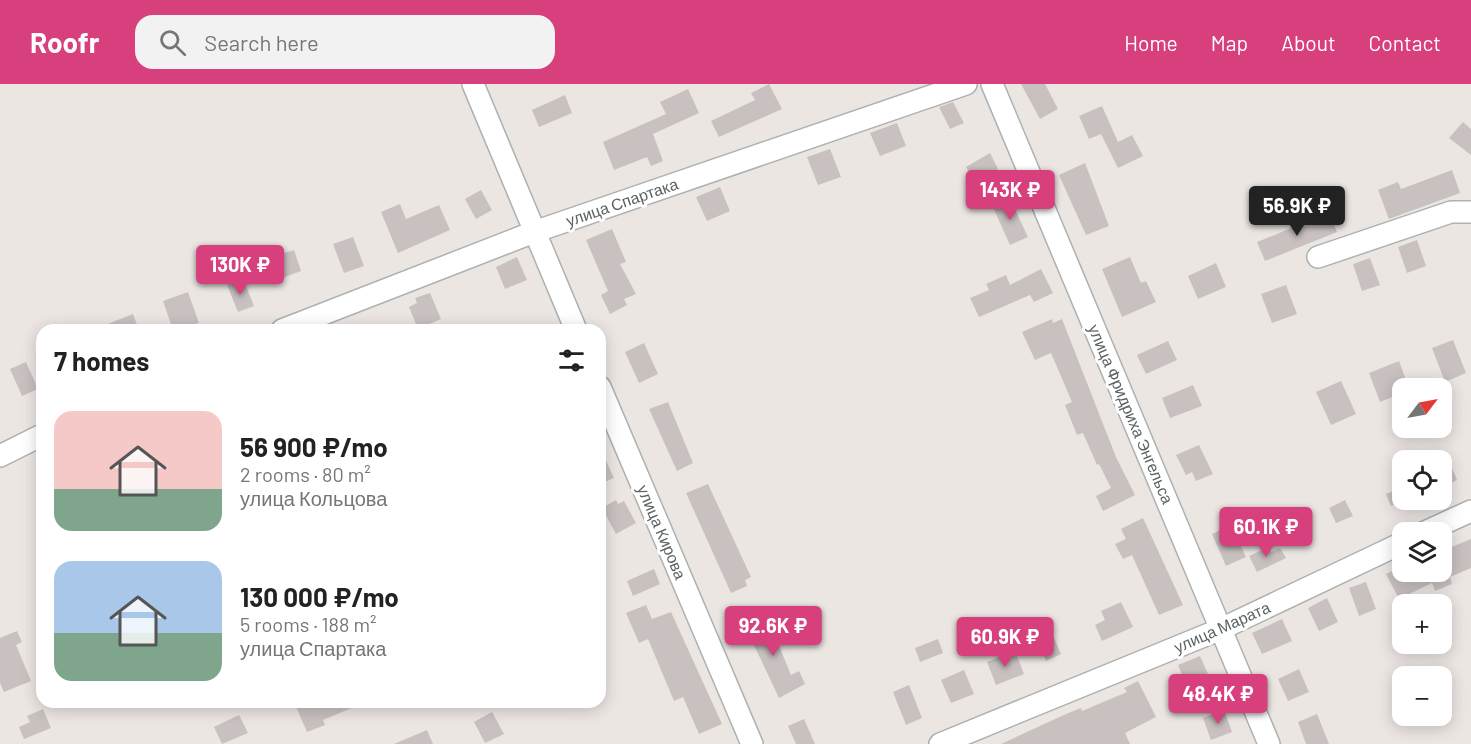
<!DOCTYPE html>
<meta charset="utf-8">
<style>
body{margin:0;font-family:Barlow,sans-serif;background:#f2f2f2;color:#222;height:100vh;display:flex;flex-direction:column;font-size:22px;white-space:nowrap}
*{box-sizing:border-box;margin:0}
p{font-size:20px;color:#767676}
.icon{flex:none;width:33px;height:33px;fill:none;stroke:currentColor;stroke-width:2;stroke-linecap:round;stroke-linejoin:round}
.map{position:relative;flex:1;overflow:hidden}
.details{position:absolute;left:36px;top:240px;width:570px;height:384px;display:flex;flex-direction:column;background:#fff;border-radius:18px;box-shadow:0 3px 15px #0003}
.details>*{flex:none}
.needle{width:39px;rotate:58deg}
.tools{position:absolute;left:1392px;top:294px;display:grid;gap:12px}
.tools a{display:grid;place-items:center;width:60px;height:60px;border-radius:12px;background:#fff;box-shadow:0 3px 15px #0003;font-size:30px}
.price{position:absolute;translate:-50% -51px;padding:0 14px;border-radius:6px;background:#d73f7d;color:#fff;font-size:20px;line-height:39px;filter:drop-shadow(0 2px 3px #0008)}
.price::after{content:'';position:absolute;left:50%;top:36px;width:18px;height:14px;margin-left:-9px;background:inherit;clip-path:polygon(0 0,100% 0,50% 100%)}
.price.current{background:#222;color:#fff}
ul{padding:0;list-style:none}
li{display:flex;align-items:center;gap:18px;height:150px;padding:0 18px}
li span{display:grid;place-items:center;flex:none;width:168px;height:120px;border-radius:18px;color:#555}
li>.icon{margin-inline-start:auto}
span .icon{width:72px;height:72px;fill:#fffc;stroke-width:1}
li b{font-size:26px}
h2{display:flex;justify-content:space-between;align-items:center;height:72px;padding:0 18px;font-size:26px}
header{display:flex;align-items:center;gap:36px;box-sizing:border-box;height:84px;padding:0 30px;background:#d73f7d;color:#fff}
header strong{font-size:28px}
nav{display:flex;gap:33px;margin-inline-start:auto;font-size:21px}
.search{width:420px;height:54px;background:#f2f2f2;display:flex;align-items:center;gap:15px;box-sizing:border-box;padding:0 21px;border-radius:18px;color:#767676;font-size:22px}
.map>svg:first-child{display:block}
.building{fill:#c8c1c0}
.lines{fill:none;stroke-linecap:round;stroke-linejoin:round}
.minor-casing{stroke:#acb1b2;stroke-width:24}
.minor{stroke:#fff;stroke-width:21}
.labels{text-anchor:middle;stroke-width:6;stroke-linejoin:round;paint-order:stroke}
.street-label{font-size:16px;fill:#5b6262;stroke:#fff}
</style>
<header>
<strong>Roofr</strong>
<div class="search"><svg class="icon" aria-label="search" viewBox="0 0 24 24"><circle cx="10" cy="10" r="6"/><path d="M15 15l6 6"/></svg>Search here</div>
<nav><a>Home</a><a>Map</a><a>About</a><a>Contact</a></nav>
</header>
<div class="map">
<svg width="1471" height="660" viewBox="0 0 1471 660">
<rect width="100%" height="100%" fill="#ece6e3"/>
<!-- building -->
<path class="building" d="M769 0 782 25 719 53 711 37 755 16 751 9Z
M1021 0H1045L1058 25 1040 35Z
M688 5 699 29 653 50 663 77 651 82 647 73 614 86 603 58 666 30 660 18Z
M565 11 572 29 539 43 532 26Z
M953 18 964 39 950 45 939 23Z
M1102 22 1118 58 1132 51 1143 72 1118 84 1101 50 1089 55 1079 32Z
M1463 38 1471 45V71L1449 54Z
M897 39 906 62 880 72 870 49Z
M830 65 841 93 818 101 807 73Z
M990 69 998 85 974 98 966 83Z
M1085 79 1109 142 1086 151 1059 91Z
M1452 86 1460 109 1389 135 1378 106 1398 98 1401 105Z
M720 103 730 127 707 137 696 113Z
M481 106 492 126 476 135 465 115Z
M1009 113 1028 153 1010 161 992 121Z
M400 120 406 135 439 121 450 146 398 169 381 128Z
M1329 129 1337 148 1265 177 1257 158Z
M612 145 626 178 620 180 636 210 624 215 627 221 610 230 601 211 608 207 586 156Z
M353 153 364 182 344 189 333 160Z
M1417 156 1426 182 1407 189 1398 163Z
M294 166 301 187 282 194 274 172Z
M517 173 527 196 505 205 496 183Z
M1130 173 1141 199 1146 197 1156 218 1122 233 1102 185Z
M1370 174 1380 201 1362 207 1353 180Z
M1216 179 1226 203 1198 215 1188 192Z
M1041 185 1053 209 1034 218 1030 211 979 233 970 214 989 206 986 200 1006 191 1010 201Z
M243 195 254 222 238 228 227 201Z
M1286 201 1297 230 1272 239 1261 210Z
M188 208 199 239 173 246 163 217Z
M430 209 441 235 418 245 409 223 417 219 415 214Z
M133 230 139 246H95V245Z
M1052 235 1053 239 1062 235 1116 373 1135 411 1103 427 1096 412 1111 404 1099 380 1097 381 1083 349 1077 351 1065 321 1072 318 1051 269 1035 276 1022 248Z
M1453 256 1466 289 1445 298 1432 264Z
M1168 257 1177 276 1146 290 1137 271Z
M644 259 658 290 639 299 625 268Z
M1399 277 1409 304H1402V309L1380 318 1369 289Z
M26 278 38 305 22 312 10 285Z
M1341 297 1356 330 1331 341 1316 308Z
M1193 301 1202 322 1170 334 1162 314Z
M668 318 693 379 677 387 649 325Z
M1199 361 1213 390 1196 397 1192 388 1186 391 1176 371Z
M600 363 614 394 600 400Z
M1452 384 1457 396 1442 404V389Z
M708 400 751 493 745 496 747 502 731 509 686 409Z
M1402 403V417L1391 422 1386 410Z
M616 416 618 420 624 417 636 439 616 450 602 424Z
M1345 416 1353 432 1336 439 1329 424Z
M1143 434 1183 521 1159 531 1132 471 1123 475 1115 460 1126 455 1121 445Z
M1231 441 1246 473 1226 482 1212 450Z
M1471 455V484L1450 493 1452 500 1435 507 1432 499 1399 515 1386 490 1402 482V488H1442V467Z
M1269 463 1271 468 1280 464 1286 474 1257 488 1249 472Z
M654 485 660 500 633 512 627 497Z
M1366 498 1376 525 1359 532 1349 504Z
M1327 514 1338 538 1319 547 1308 524Z
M1121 518 1133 543 1102 557 1095 541 1105 536 1101 527Z
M646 521 652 535 671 528 722 640 699 650 683 613 674 617 648 555 639 559 626 529Z
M766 530 791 591 799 587 805 600 779 614 744 540Z
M1282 535 1292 557 1262 570 1252 549Z
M17 547 22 558 16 561 31 597 4 608 0 599V554Z
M1051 547 1061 570 1046 577 1036 553Z
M938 555 943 569 920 578 915 564Z
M1015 567 1024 590 996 601 987 578Z
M1200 572 1212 599 1189 608 1178 581Z
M1299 585 1309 608 1288 617 1278 595Z
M964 586 974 610 951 619 941 596Z
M1138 597 1156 633 1125 649 1130 660H1001L1066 630 1081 624 1082 627 1127 608 1124 604Z
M909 601 922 634 906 641 893 608Z
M294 618H366L323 636 325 641 307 648Z
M43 625 51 644 24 655 19 643 30 638 27 632Z
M1224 626 1232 648 1211 656 1203 634Z
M492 628 504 650 485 659 474 638Z
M1317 630 1329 660H1306L1298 638Z
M239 631 248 649 222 660 214 643Z
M804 635 815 660H796L788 642Z
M427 646 433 660H394Z"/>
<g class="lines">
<!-- minor casing -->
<g class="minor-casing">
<path id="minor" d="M473 0 576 246
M992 0 1269 660
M1318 173 1451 128H1471
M282 246 534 148 966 0
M600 303 752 660
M0 372 42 351
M1425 448 1471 427
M940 660 1221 545 1402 459"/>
</g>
<!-- minor -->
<use href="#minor" class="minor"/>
</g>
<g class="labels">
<!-- street labels -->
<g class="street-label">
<text transform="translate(622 118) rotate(-19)" y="6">улица Спартака</text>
<text transform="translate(1131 330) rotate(67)" y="6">улица Фридриха Энгельса</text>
<text transform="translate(662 448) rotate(67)" y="6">улица Кирова</text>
<text transform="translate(1222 543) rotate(-24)" y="6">улица Марата</text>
</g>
</g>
</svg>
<div class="tools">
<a><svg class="needle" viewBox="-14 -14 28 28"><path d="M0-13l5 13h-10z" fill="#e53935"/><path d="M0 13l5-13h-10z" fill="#767676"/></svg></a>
<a><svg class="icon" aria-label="locate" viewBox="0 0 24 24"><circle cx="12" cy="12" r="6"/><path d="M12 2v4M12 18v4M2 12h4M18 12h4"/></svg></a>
<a><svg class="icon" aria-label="layers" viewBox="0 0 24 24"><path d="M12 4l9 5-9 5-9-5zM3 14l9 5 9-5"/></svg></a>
<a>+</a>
<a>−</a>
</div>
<b class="price" style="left:1010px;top:137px">143K ₽</b>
<b class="price current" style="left:1297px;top:153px">56.9K ₽</b>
<b class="price" style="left:240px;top:212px">130K ₽</b>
<b class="price" style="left:1266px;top:474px">60.1K ₽</b>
<b class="price" style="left:773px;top:573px">92.6K ₽</b>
<b class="price" style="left:1005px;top:584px">60.9K ₽</b>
<b class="price" style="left:1218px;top:641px">48.4K ₽</b>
<section class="details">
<h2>7 homes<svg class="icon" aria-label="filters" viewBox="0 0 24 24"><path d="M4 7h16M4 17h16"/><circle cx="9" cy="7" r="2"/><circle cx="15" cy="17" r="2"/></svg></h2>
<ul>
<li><span style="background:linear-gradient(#f6c9c9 65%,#7fa58c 0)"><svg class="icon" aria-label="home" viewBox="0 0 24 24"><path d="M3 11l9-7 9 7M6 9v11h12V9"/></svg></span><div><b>56 900 ₽/mo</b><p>2 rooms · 80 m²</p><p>улица Кольцова</p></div></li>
<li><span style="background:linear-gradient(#a9c7e8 60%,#7fa58c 0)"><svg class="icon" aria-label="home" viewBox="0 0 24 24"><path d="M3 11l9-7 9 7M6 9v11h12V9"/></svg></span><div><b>130 000 ₽/mo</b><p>5 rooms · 188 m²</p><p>улица Спартака</p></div></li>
</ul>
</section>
</div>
